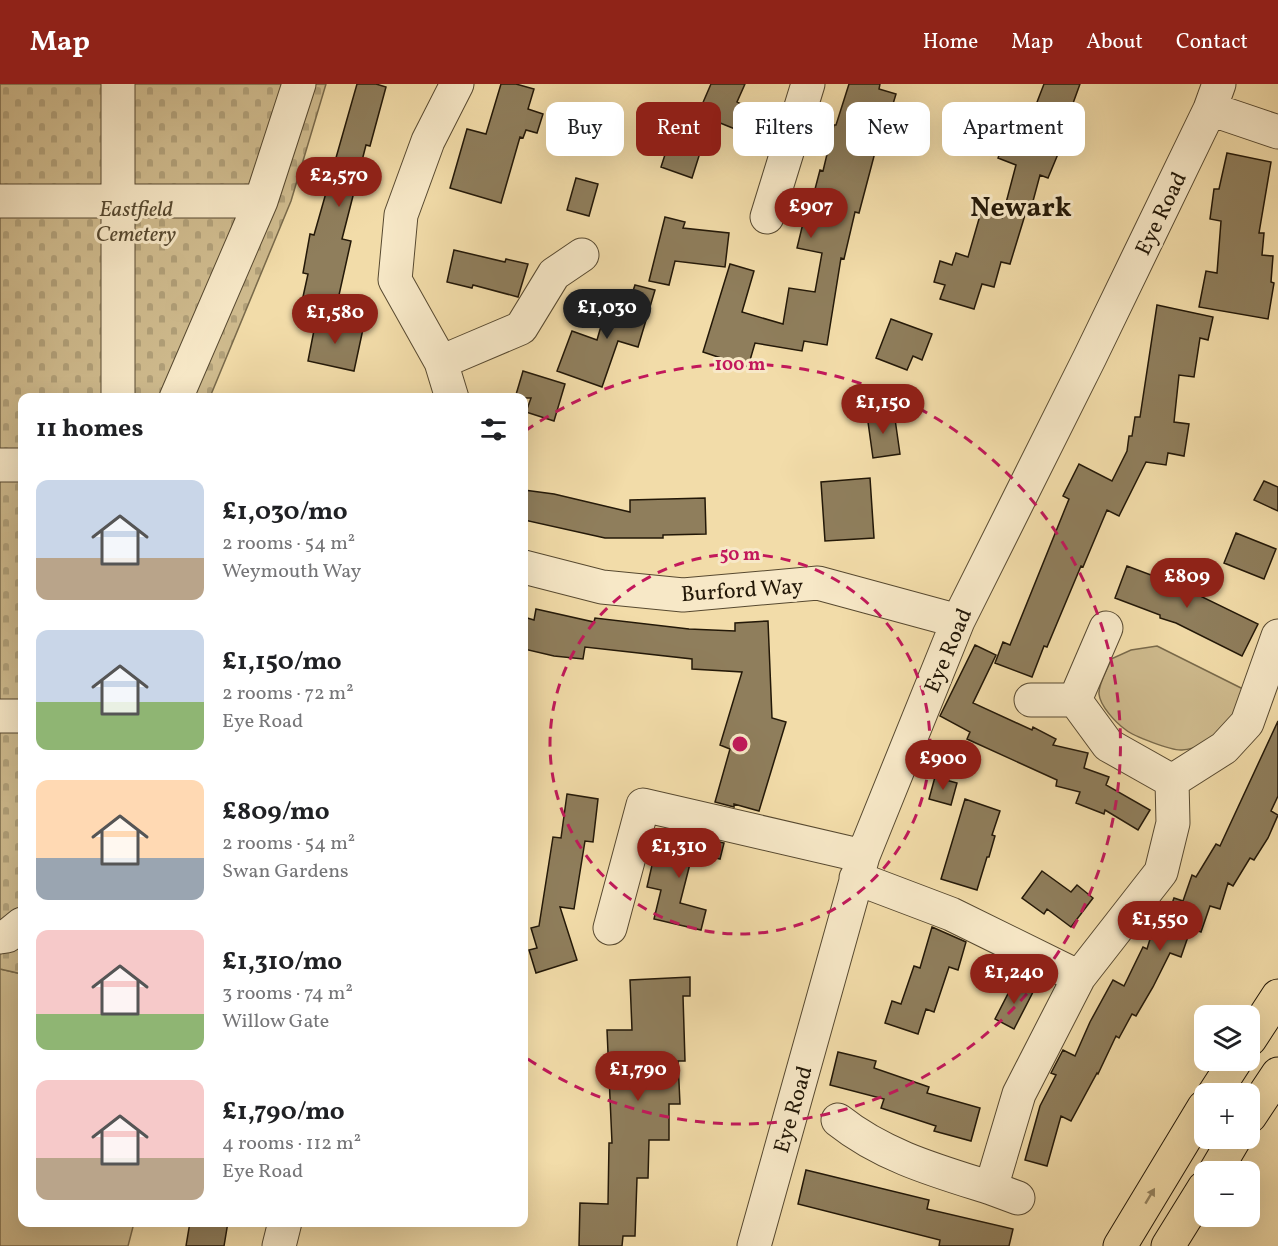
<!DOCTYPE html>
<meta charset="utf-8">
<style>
body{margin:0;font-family:Vollkorn,serif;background:#f2f2f2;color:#202124;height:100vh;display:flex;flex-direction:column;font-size:22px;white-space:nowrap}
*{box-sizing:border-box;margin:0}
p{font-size:20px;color:#757577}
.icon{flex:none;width:33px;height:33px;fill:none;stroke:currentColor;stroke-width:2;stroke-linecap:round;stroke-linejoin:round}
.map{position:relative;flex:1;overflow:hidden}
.sheet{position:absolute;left:18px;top:309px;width:510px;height:834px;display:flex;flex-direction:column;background:#fff;border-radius:12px;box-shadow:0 6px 24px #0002}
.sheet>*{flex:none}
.hud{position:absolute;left:546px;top:18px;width:570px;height:54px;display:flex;gap:12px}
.fabs{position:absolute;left:1194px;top:921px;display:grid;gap:12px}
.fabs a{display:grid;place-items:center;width:66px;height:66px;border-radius:12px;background:#fff;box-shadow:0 6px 24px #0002;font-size:30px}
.price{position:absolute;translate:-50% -51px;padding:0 14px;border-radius:21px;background:#8f2418;color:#fff;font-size:20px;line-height:39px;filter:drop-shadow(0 2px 3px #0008)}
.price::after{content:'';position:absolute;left:50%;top:36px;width:18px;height:14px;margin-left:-9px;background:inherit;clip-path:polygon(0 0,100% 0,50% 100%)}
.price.selected{background:#222;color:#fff}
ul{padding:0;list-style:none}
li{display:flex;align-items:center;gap:18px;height:150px;padding:0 18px}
li span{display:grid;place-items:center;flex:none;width:168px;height:120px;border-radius:12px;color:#555}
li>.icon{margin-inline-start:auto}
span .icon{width:72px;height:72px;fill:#fffc;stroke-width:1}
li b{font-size:26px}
h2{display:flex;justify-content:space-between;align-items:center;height:72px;padding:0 18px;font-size:26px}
.pill{padding:0 21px;border-radius:12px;background:#fff;box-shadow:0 6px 24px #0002;font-size:21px;line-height:54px}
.pill.selected{background:#8f2418;color:#fff}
header{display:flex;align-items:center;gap:36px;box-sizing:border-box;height:84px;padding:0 30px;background:#8f2418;color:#fff}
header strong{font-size:28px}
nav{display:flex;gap:33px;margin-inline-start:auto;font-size:21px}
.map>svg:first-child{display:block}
.grass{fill:#cfbb8e;stroke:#796a4b;stroke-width:1.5}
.cemetery{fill:url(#cemetery-stones);stroke:#796a4b;stroke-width:1.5}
.building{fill:#8f7e5c;stroke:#231808;stroke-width:1.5}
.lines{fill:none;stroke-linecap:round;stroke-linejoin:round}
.minor-casing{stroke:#574930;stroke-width:35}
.highway-casing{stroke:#231808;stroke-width:35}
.minor{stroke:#f7e8c7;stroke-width:33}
.highway{stroke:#f2dca9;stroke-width:33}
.oneway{fill:#958461}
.ring{fill:none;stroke:#c2185b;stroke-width:3;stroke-dasharray:10 8}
.labels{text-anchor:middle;stroke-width:6;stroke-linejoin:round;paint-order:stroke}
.park-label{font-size:22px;font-style:italic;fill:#574930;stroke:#f7e8c7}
.street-label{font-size:22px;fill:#231808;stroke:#f7e8c7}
.district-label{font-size:28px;font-weight:bold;fill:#231808;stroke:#f7e8c7}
.centre{fill:#c2185b;stroke:#f7e8c7;stroke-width:3}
.ring-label{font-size:18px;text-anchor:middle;font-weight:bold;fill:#c2185b;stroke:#f7e8c7;stroke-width:6;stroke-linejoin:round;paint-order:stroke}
</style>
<header>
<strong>Map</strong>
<nav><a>Home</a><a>Map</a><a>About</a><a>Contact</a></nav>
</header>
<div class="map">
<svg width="1278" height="1162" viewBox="0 0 1278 1162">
<defs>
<pattern id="cemetery-stones" width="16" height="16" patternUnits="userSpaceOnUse" patternTransform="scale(1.5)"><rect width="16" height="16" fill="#cfbb8e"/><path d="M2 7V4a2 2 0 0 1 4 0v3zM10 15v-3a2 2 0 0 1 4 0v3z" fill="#b1a079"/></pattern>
</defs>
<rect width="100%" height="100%" fill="#f2dca9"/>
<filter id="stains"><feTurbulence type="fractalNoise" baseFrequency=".00333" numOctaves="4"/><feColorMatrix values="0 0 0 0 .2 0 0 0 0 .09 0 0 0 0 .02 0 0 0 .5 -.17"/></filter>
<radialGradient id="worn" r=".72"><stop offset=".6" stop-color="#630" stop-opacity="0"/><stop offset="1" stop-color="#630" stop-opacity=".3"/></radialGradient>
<!-- grass -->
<path class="grass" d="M1157 562 1245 606C1236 632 1212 664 1182 666 1172 667 1133 652 1126 646 1116 639 1100 622 1099 610 1098 600 1108 585 1111 575L1131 566Z
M0 885 22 890V1138L134 1139 128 1162H0Z"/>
<!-- cemetery -->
<path class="cemetery" d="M0 0H326L291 117 210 313 22 314V890L0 885Z"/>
<!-- building -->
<path class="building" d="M357 0H376L386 3 370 62 366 61 342 155 351 157 333 238 299 231 308 190 303 189 310 150 314 151Z
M501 0H516L534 5 528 25 543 30 537 49 526 46 523 54 520 53 501 119 450 104 467 45 486 50Z
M711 0H745L737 18 745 22 735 45 698 30Z
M849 0H880L879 5 896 10 887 40 883 38 859 129 855 128 844 175 841 174 827 261 804 257 802 267 755 259 748 283 703 268 730 180 754 187 742 228 783 240 789 204 815 208 822 169 797 164 805 131 808 132 820 86 823 87 834 41H836Z
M1044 0H1080L1055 69 1058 70 1048 94 1040 91 1029 132 1025 131 1010 180 1001 178 994 203 982 200 974 225 940 215 945 201 934 198 940 177 952 181 956 169 968 173 981 128 1002 134 1016 81 998 74 1012 38 1027 44Z
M674 43 705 53 692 94 661 83Z
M1227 69 1271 78 1259 149H1264L1262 171 1273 172 1271 198 1274 199 1268 235 1199 223 1206 187 1217 189 1221 137 1210 135 1214 105H1219Z
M576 94 598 100 589 132 567 126Z
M665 133 685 138 683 144 729 149 725 183 675 177 669 201 649 197Z
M454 166 505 178 506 175 528 180 518 213 473 201 472 204 447 198Z
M635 201 655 206 638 263 618 257 602 303 557 287 572 247 597 256 606 225 625 231Z
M1157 221 1213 233 1208 256 1200 254 1194 293 1179 291 1174 338 1189 340 1184 372 1168 369 1166 381 1146 378 1119 432 1107 426 1083 483 1081 482 1047 563 1044 562 1032 593 995 579 1003 558 1010 561 1069 415 1063 412 1079 380 1112 397 1127 367 1129 352H1132L1135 333H1140Z
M891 235 932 250 922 276 913 272 907 286 876 274Z
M316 236 363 245 354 287 308 277Z
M523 287 565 300 554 337 526 328 531 314H515Z
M894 328 900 370 873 374 867 331Z
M870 394 874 454 825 457 821 398Z
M1264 397 1278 403V427L1254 416Z
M524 406 554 410 630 428V416L705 414 706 450 663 451V454H605L524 436Z
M1236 449 1276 465 1264 495 1224 479Z
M1127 482 1172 499V497L1198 506 1196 510 1258 540 1242 572 1176 539 1160 534V531L1115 514Z
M536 525 594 538 595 534 689 545 735 547V539L768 537 772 634 786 638 759 727 734 720V723L715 718 730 665 720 661 742 588 692 585V575L585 563 583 575 554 572 524 565V533L534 536Z
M975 561 996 571 973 619 1032 646 1033 643 1056 655 1053 661 1088 669 1084 684 1109 693 1106 701 1150 726 1138 746 1105 726 1104 730 1076 719 1080 708 1056 702 1057 696 967 655 970 648 940 632Z
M1278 637V712L1271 727 1278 731 1268 754 1254 776 1250 774 1233 802 1228 799 1220 825 1210 822 1201 848 1191 844 1181 873 1170 869 1153 903 1136 932 1132 930 1119 954 1116 952 1098 990 1097 989 1071 1037 1061 1032 1047 1082 1025 1076 1040 1022 1056 991 1051 989 1063 966 1075 972 1090 938 1113 896 1124 902 1143 863 1147 865 1155 839 1164 842 1174 814 1183 817 1192 791 1196 793 1216 760 1220 762Z
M935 693 957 699 951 721 929 715Z
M567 710 598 715 593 758 585 757 574 825 560 823 577 876 536 889 529 866 537 864 531 844 539 842 553 753 561 754Z
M965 715 1000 727 992 751 995 752 989 773H987L977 806 941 795Z
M677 748 724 759 720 775 693 768 680 819 706 826 701 846 654 835 661 806 647 803 656 764 672 768Z
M1042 787 1071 808 1077 801 1093 814 1071 843 1047 825 1044 830 1022 814Z
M932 843 966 858 958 886 949 883 934 928 926 925 918 950 885 939 892 917 901 920 914 882 920 884Z
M690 893V912H683L685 977H678L680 1020H669V1056H649L648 1094H637L635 1152H623L622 1162H579L580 1119 608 1120 609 1059H612L607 946H632L630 896Z
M1014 898 1033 908 1014 945 995 935Z
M838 968 876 977 874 984 929 1003 927 1009 980 1024 971 1057 934 1047 936 1042 881 1024 884 1015 830 1001Z
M806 1086 929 1116 927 1125 1013 1145 1009 1162H939L940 1156 798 1120Z
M190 1138H228L224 1162H186Z"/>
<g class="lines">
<!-- minor casing -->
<g class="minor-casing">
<path id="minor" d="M118 0V314
M1210 25 1278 48
M0 117H261
M767 133 808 0
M441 278 521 244 554 190 582 171
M176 314 261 117 299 0
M452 314 441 278 395 196 401 131 428 57 457 0
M0 381H22
M524 483 602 503 683 511 818 499 958 537
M1031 616H1075
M0 632H22
M1172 697 1224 664 1247 639 1278 552
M856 794 951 830 1079 893
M610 844 643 721 863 772
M0 853 7 852 22 840
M838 1036C883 1072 937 1087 991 1104
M1018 1114 991 1104 1019 1010 1079 893 1161 788 1173 739 1172 697 1108 661 1075 616 1106 544
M279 1162 285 1138
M754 1162 863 772 958 537 1090 273 1210 25 1219 0"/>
</g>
<!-- highway casing -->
<g class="highway-casing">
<path id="highway" d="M1250 955 1278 912
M1214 1010 1236 976
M1250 1032 1278 990
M1215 1088 1235 1054
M1120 1162 1204 1023
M1168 1162 1204 1104"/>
</g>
<!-- minor -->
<use href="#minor" class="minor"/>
<!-- highway -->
<use href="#highway" class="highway"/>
</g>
<!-- one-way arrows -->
<defs><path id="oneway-solid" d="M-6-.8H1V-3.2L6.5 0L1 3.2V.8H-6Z" transform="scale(1.5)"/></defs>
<use class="oneway" href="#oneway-solid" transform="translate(1150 1112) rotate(-59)"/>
<!-- distance rings -->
<g class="ring">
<circle cx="740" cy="660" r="190"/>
<path d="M525 347A380 380 0 1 1 525 973"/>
</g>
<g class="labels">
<!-- park labels -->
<g class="park-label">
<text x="136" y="132">Eastfield<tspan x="136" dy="25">Cemetery</tspan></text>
</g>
<!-- street labels -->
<g class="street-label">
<text transform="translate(1160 129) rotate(-64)" y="8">Eye Road</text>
<text transform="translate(742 505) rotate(-4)" y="8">Burford Way</text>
<text transform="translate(947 566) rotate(-67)" y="8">Eye Road</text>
<text transform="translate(792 1025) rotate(-74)" y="8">Eye Road</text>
</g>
<!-- district labels -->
<g class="district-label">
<text x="1021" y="132">Newark</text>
</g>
</g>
<circle cx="740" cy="660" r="9" class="centre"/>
<g class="ring-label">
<text x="740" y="286">100 m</text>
<text x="740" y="476">50 m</text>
</g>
<rect width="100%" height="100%" filter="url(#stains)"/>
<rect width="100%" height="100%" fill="url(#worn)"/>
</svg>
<div class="fabs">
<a><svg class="icon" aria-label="layers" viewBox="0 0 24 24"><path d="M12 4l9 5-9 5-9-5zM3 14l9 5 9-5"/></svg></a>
<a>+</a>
<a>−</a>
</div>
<b class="price" style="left:339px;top:124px">£2,570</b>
<b class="price" style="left:811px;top:155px">£907</b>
<b class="price selected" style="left:607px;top:256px">£1,030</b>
<b class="price" style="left:335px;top:261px">£1,580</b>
<b class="price" style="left:883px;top:351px">£1,150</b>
<b class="price" style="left:1187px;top:525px">£809</b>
<b class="price" style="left:943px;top:707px">£900</b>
<b class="price" style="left:679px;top:795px">£1,310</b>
<b class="price" style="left:1160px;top:868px">£1,550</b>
<b class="price" style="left:1014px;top:921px">£1,240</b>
<b class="price" style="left:638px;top:1018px">£1,790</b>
<div class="hud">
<a class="pill">Buy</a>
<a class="pill selected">Rent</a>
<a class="pill">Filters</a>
<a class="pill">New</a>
<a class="pill">Apartment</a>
</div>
<section class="sheet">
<h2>11 homes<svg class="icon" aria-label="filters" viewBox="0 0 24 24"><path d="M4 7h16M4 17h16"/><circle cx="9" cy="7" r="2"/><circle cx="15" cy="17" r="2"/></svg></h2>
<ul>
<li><span style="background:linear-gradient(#c9d6e8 65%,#b9a48a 0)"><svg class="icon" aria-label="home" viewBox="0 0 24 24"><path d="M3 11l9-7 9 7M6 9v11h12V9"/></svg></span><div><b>£1,030/mo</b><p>2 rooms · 54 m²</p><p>Weymouth Way</p></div></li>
<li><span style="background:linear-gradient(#c9d6e8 60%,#8fb573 0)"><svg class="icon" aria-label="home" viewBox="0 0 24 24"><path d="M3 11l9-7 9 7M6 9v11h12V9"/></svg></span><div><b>£1,150/mo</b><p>2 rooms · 72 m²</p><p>Eye Road</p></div></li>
<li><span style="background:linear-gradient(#ffd9b3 65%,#9aa5b1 0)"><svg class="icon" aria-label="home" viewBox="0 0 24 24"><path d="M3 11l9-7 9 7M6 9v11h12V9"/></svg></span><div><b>£809/mo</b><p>2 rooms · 54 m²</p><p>Swan Gardens</p></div></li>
<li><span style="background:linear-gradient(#f6c9c9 70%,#8fb573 0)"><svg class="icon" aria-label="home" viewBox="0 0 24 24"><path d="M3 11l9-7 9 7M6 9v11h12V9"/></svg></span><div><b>£1,310/mo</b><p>3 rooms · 74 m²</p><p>Willow Gate</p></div></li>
<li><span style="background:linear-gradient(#f6c9c9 65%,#b9a48a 0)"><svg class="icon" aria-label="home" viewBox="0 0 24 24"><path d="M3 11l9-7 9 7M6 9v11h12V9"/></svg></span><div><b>£1,790/mo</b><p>4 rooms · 112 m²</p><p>Eye Road</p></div></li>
</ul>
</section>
</div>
